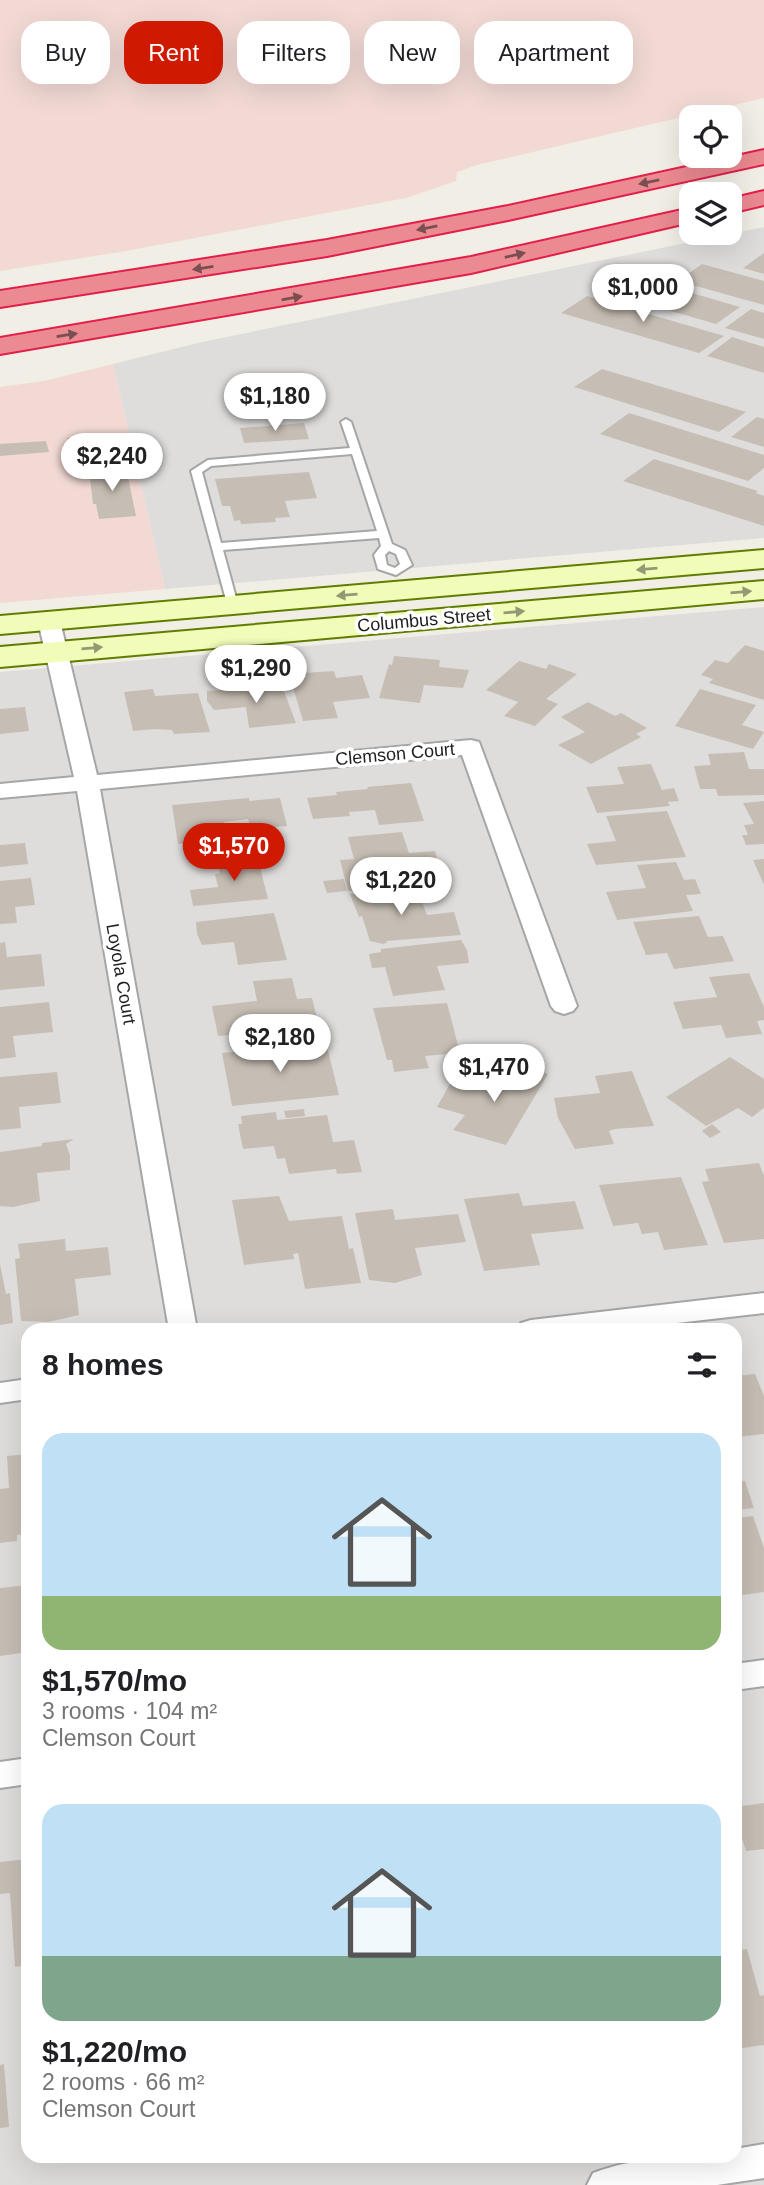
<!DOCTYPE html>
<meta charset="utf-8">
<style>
body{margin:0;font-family:Helvetica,sans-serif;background:#f2f2f2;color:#202124;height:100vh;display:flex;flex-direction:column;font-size:26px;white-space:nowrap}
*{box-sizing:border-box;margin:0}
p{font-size:23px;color:#757577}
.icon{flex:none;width:38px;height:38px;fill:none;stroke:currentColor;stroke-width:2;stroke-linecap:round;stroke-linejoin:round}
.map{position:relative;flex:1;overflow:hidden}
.sheet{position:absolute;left:21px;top:1323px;width:721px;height:840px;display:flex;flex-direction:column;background:#fff;border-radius:21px;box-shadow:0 7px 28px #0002}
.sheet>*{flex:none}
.guide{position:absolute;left:21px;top:21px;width:723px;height:63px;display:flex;gap:14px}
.buttons{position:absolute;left:679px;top:105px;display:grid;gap:14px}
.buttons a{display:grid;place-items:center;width:63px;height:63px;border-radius:14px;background:#fff;box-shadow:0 7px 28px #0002;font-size:35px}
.price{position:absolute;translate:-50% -60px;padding:0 16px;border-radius:24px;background:#fff;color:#222;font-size:23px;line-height:46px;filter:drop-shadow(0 2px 4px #0008)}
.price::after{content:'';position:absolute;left:50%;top:42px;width:21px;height:16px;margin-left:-10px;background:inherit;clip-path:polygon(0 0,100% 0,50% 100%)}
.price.current{background:#cf1900;color:#fff}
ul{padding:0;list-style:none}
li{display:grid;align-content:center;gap:14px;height:371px;padding:0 21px}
li span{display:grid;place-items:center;height:217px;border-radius:21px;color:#555}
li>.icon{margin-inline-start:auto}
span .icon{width:126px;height:126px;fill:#fffc;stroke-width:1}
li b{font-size:30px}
h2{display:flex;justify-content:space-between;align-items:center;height:84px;padding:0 21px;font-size:30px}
.chip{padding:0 24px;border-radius:21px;background:#fff;box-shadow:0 7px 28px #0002;font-size:24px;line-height:63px}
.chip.current{background:#cf1900;color:#fff}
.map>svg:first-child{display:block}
.residential{fill:#dedddc;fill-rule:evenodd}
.commercial{fill:#f2d9d4}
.building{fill:#c6beb4}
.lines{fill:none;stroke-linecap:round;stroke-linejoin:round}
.lane-casing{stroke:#a6a6a6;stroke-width:4}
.street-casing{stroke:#a6a6a6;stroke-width:4}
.secondary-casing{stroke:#607d00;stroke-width:4}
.highway-casing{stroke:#e21f4a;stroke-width:4}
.lane{fill:#fff;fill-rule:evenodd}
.street{fill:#fff;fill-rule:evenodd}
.secondary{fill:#f0fcb8;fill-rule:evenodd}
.highway{fill:#eb8a91;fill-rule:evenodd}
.oneway{fill:#7b4f52}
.oneway2{fill:#929973}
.labels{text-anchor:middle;stroke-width:7;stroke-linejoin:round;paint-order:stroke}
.street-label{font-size:18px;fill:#1f1f1f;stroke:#fff}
</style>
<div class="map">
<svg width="764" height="2185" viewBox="0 0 764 2185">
<rect width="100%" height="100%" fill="#f1eee5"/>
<!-- residential -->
<path class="residential" d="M764 227V538L165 589 113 364 202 342Z
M764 607V2185H0V672ZM28 1330H735V2156H28Z"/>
<!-- commercial -->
<path class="commercial" d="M0 0H764V98L477 165 457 172 456 181 406 198 126 251 0 271Z
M113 364 165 589 0 603V387L44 381Z"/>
<!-- building -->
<path class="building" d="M764 253V274L743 268Z
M702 264 764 281V305L678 281Z
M637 277 740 307 716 324 612 294Z
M587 296 724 336 699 353 561 313Z
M751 309 764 313V339L725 328Z
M732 337 764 347V373L707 356Z
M602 369 746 412 719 432 574 387Z
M629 413 764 455V468L748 481 600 434Z
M757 417 764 419V447L731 437Z
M304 423 309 439 244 443 240 428Z
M118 434 122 453 71 457 67 438Z
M46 441 49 452 0 456V444Z
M654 459 758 491 756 493 764 496V526L623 481Z
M126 467 136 516 99 519 96 504H93L89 469Z
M309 472 317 498 285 501 290 517 275 518 276 522 241 524 240 520 234 521 230 506H222L215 479Z
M745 645 764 651V700L709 683 713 679 701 675 715 660 728 663Z
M394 656 440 660 439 667 469 670 463 688 424 685 420 703 379 698 389 664 392 665Z
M519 661 546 669 549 664 577 674 546 699 558 704 535 726 504 716 518 702 486 690Z
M334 671 336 678 362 675 370 698 333 702 338 718 303 721 289 674Z
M282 686 296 723 249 728 246 707 214 710 207 701V691Z
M153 689 155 696 198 693 210 732 174 734 172 730 156 729 133 731 124 692Z
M700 689 756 705 742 725 764 732 753 749 675 726Z
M588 702 615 716 621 713 647 728 636 734 641 737 591 764 558 745 585 732 561 717Z
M25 707 29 731 0 734V709Z
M744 752 749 769H764V795L718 796 716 789H700L694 766 711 765 708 754Z
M651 764 662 790 674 788 679 801 668 802 670 806 597 813 586 787 624 784 617 767Z
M411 783 424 821 379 825 375 810 349 812 350 816 313 819 307 798 337 795 336 792 368 789 367 787Z
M249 798V801L280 798 287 826 251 829 248 819 224 822 229 839 178 844 172 805Z
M764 801V844L746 845 742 835H748L744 825 754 824 743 803Z
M667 811 686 857 596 865 587 844 616 841 606 816Z
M402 832 409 853 435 851 437 858 408 861V863L438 860 444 881 348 891 340 860 354 859 348 837Z
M25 843 28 864 0 867V845Z
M257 855 268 899 193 906 190 890 218 887 215 874 220 873 217 859Z
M764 859V885L753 860Z
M676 862 684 880 695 879 701 894 686 895 693 911 617 920 606 892 646 888 637 865Z
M31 878 35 905 15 907 17 923 0 924V881Z
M344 879 347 891 327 893 323 881Z
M417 888 427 915 454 912 461 935 386 941 387 943 383 944 370 941 362 916 359 917 350 894Z
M274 913 287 960 238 965 234 942 202 945 197 934 196 922Z
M699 916 708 937 723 936 734 961 674 969 667 953 646 955 633 922Z
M461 940 467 950 469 963 437 966 445 990 393 996 385 967 372 968 369 954 381 952V949Z
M5 942 7 957 41 954 45 986 0 990V943Z
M749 973 764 1007V1020L757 1021 762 1034 726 1038 721 1025 683 1029 673 1002 717 997 709 977Z
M292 978 297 999 312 998 318 1022 299 1025 300 1029 218 1036 212 1006 257 1001 253 981Z
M49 1002 53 1032 13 1036 16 1057 0 1059V1007Z
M447 1003 460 1053 425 1056 429 1068 394 1072 392 1060H387L373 1008Z
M326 1043 339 1095 232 1106 222 1053Z
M730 1057 764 1079V1108L752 1117 738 1108 706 1126 666 1097Z
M508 1063 548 1074 506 1145 453 1130 465 1115 437 1107 451 1082 495 1090Z
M632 1071 654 1126 615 1129 609 1131 614 1144 575 1149 558 1118 554 1098 600 1093 595 1076Z
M57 1072 61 1103 19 1107 21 1128 0 1130V1077Z
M304 1109 305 1116 286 1118 284 1111Z
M276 1112 277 1120 327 1115 333 1142 354 1140 362 1172 337 1174 336 1169 289 1174 285 1158 277 1159 274 1146 243 1149 238 1124H242L241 1116Z
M712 1124 721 1132 710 1138 702 1131Z
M74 1139 66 1144 70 1155V1170L37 1173 40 1201 13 1207 0 1206V1152L42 1146V1143Z
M759 1163 764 1176V1239L724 1243 702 1182 709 1181 705 1169Z
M681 1177 708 1245 664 1250 658 1232 642 1234 638 1223 613 1226 599 1185Z
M519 1193 523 1206 575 1201 584 1229 531 1234 540 1265 484 1271 464 1199Z
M279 1196 289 1221 342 1216 349 1249 353 1248 361 1283 305 1289 298 1253 293 1254 294 1259 244 1265 232 1200Z
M393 1209 395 1220 458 1214 466 1242 415 1248 422 1275 395 1283 369 1280 355 1213Z
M65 1239 66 1251 108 1247 111 1275 75 1279 79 1315 48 1322 21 1321 15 1259 20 1258 18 1244Z
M0 1264 6 1294 10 1293 13 1323 0 1325Z
M755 1374 764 1396V1434L738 1437 735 1429V1376Z
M28 1454V1534L17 1535V1541L0 1543V1489L9 1488 7 1456Z
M745 1481 754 1508 735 1510V1482Z
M753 1516 764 1548V1592L735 1596V1518Z
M28 1585V1652L0 1656V1588Z
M764 1803V1849L746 1851 735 1816V1807Z
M28 1859V1965L15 1967 10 1893 0 1894V1862Z
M747 1949 760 1996 764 1995V2045L735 2049V1951Z
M28 2038V2122H26L21 2062 25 2061 24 2039Z
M4 2064 9 2127 0 2128V2065Z"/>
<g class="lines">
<!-- lane casing -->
<g class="lane-casing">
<path id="lane" d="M346 419 351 422 392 544 405 550 412 565 396 575 378 569 374 555 381 546 379 538 223 550 238 605 236 607H228L191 471 208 460 350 448 341 422ZM352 454 377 531 221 543 202 472 211 466ZM389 551 396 554 400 564 395 568 387 565 385 555Z"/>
</g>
<!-- street casing -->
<g class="street-casing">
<path id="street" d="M49 615 57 616 60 621 97 775 471 740 479 742 577 1006 573 1011 564 1014 555 1011 551 1006 462 755 100 789 197 1330H169L77 791 0 798V784L74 777 38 621 41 616Z
M764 1293V1313L616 1330H517L521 1323 531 1320Z
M28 1379V1399L0 1403V1383Z
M764 1660V1686L735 1690V1664Z
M28 1758V1784L0 1788V1762Z
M764 2144V2178L717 2185H587L593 2173C637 2156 689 2156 735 2156V2149Z"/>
</g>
<!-- secondary casing -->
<g class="secondary-casing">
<path id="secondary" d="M764 550V568L0 634V616Z
M764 581V599L0 667V647Z"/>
</g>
<!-- highway casing -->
<g class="highway-casing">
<path id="highway" d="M764 150V164L508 220 327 256 0 307V291L327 240 508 206Z
M764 191V205L730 213V199Z
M691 208V222L471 273 0 354V338L471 257Z"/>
</g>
<!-- lane -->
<use href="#lane" class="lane"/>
<!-- street -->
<use href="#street" class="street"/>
<!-- secondary -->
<use href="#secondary" class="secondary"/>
<!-- highway -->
<use href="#highway" class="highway"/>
</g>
<!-- one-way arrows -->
<defs><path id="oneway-solid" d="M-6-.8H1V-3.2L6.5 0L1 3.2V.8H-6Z" transform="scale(1.75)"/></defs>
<g class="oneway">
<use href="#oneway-solid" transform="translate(649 182) rotate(168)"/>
<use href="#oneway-solid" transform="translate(427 228) rotate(169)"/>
<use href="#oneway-solid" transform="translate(515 255) rotate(-13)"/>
<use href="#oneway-solid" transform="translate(203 268) rotate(171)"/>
<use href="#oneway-solid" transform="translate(292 298) rotate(-10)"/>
<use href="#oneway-solid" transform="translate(67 335) rotate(-9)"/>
</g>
<g class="oneway2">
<use href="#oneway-solid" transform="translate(647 569) rotate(175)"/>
<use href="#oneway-solid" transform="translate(741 592) rotate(-5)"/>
<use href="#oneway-solid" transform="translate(347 595) rotate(175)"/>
<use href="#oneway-solid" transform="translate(514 612) rotate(-5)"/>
<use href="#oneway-solid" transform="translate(92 648) rotate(-5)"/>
</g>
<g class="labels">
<!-- street labels -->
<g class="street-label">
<text transform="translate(424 620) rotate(-5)" y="6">Columbus Street</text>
<text transform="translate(395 754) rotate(-5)" y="6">Clemson Court</text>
<text transform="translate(121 974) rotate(80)" y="6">Loyola Court</text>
</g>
</g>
</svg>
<div class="buttons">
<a><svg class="icon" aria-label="locate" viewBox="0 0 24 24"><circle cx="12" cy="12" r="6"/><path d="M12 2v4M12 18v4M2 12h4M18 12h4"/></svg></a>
<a><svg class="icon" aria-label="layers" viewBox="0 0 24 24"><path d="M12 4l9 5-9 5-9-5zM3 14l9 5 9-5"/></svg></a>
</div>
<b class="price" style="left:643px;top:324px">$1,000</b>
<b class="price" style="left:275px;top:433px">$1,180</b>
<b class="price" style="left:112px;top:493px">$2,240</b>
<b class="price" style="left:256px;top:705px">$1,290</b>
<b class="price current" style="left:234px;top:883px">$1,570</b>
<b class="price" style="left:401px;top:917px">$1,220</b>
<b class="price" style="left:280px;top:1074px">$2,180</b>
<b class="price" style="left:494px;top:1104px">$1,470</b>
<div class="guide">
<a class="chip">Buy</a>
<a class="chip current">Rent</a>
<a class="chip">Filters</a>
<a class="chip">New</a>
<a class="chip">Apartment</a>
</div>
<section class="sheet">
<h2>8 homes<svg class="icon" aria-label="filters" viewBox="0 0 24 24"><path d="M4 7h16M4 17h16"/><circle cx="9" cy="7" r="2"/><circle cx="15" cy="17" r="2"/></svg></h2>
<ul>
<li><span style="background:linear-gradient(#bfe0f5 75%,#8fb573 0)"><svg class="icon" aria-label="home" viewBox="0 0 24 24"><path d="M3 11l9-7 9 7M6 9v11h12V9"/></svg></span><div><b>$1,570/mo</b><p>3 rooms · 104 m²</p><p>Clemson Court</p></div></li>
<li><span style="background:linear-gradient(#bfe0f5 70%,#7fa58c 0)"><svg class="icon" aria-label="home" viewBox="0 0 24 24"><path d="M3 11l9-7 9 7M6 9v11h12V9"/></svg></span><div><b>$1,220/mo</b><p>2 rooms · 66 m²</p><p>Clemson Court</p></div></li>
</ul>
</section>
</div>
